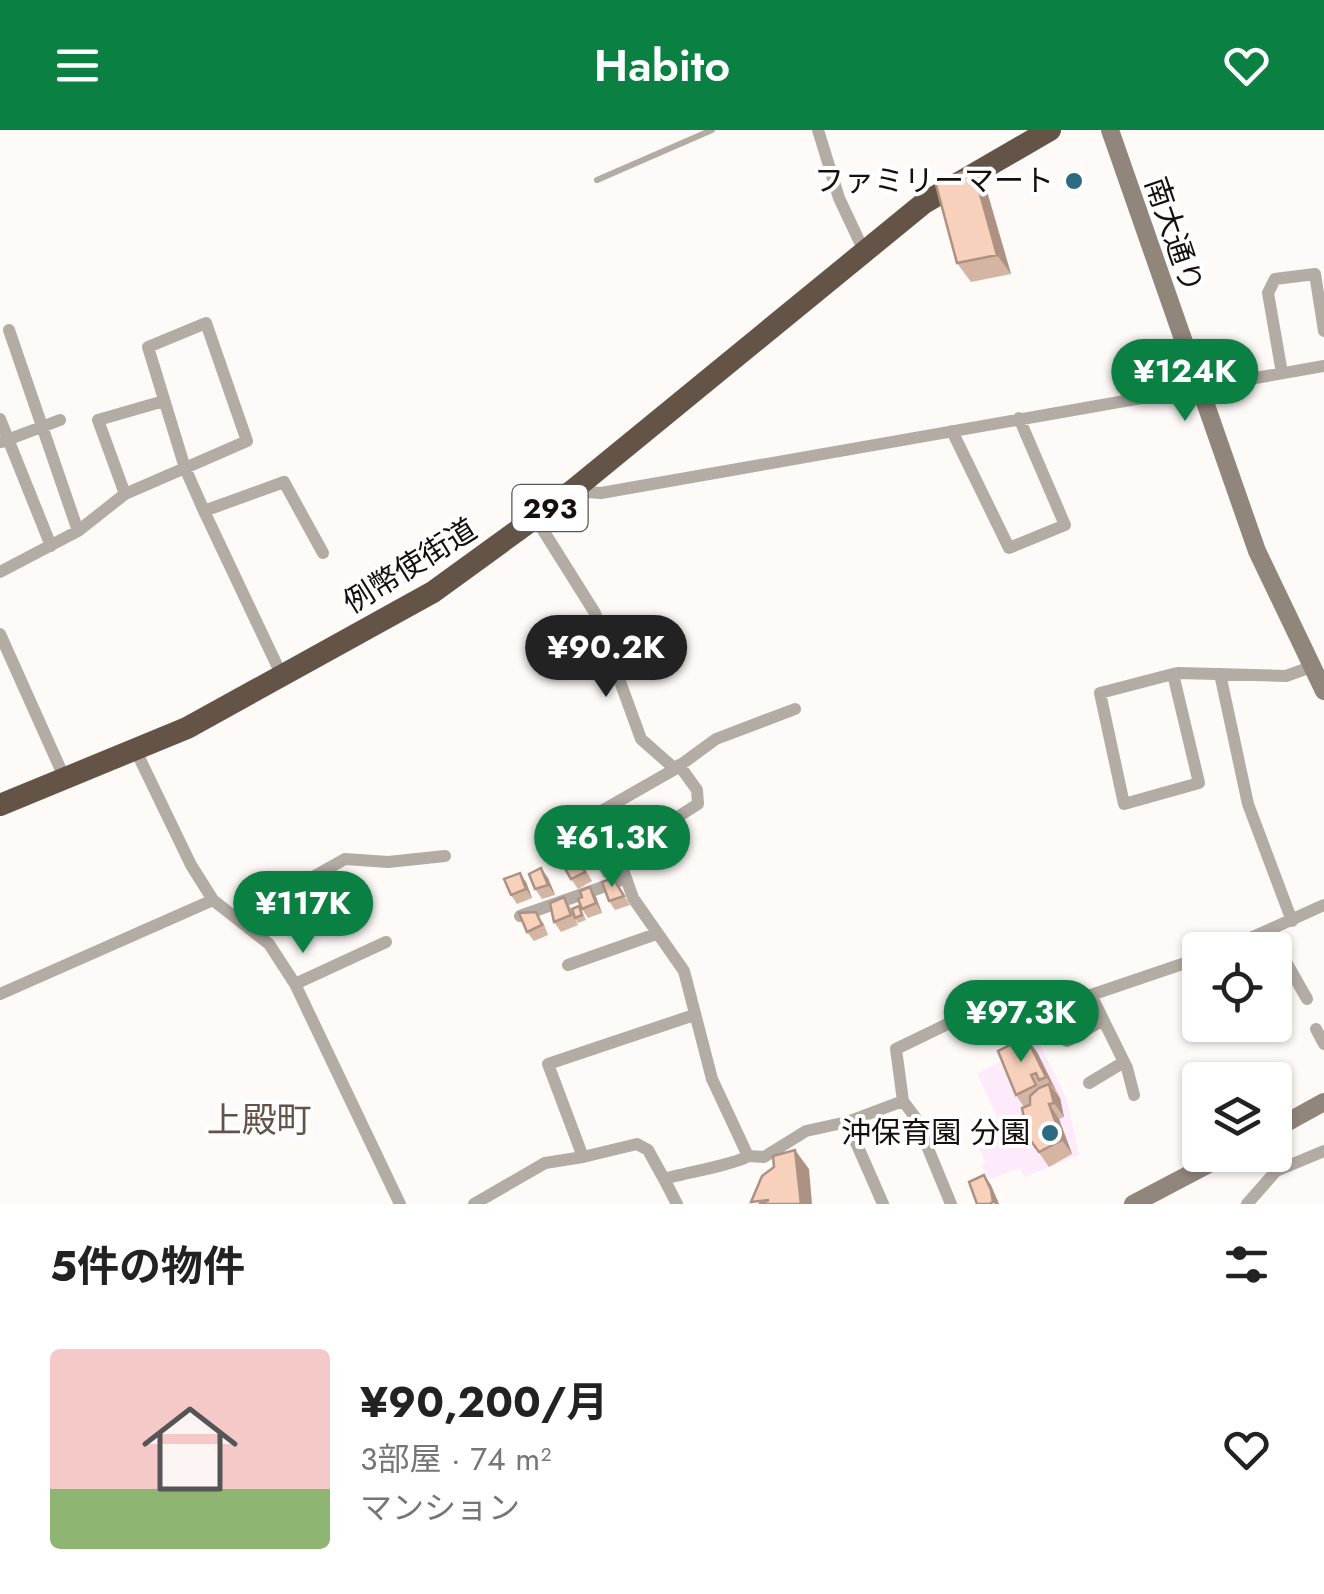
<!DOCTYPE html>
<html lang="ja">
<meta charset="utf-8">
<style>
body{margin:0;font-family:Jost,"Noto Sans JP",sans-serif;background:#f6f6f6;color:#222;height:100vh;display:flex;flex-direction:column;font-size:38px;white-space:nowrap}
*{box-sizing:border-box;margin:0}
p{font-size:32px;color:#767676}
.icon{flex:none;width:55px;height:55px;fill:none;stroke:currentColor;stroke-width:2;stroke-linecap:round;stroke-linejoin:round}
.map{position:relative;height:1074px;overflow:hidden}
.drawer{display:flex;flex-direction:column;background:#fff;flex:1}
.drawer>*{flex:none}
.tools{position:absolute;left:1182px;top:802px;display:grid;gap:20px}
.tools a{display:grid;place-items:center;width:110px;height:110px;border-radius:10px;background:#fff;box-shadow:0 2px 8px #0004;font-size:50px}
.price{position:absolute;translate:-50% -85px;padding:0 22px;border-radius:35px;background:#0b8043;color:#fff;font-size:32px;line-height:65px;filter:drop-shadow(0 2px 5px #0008)}
.price::after{content:'';position:absolute;left:50%;top:60px;width:30px;height:22px;margin-left:-15px;background:inherit;clip-path:polygon(0 0,100% 0,50% 100%)}
.price.active{background:#222;color:#fff}
ul{padding:0;list-style:none}
li{display:flex;align-items:center;gap:30px;height:250px;padding:0 50px}
li span{display:grid;place-items:center;flex:none;width:280px;height:200px;border-radius:10px;color:#555}
li>.icon{margin-inline-start:auto}
span .icon{width:120px;height:120px;fill:#fffc;stroke-width:1}
li b{font-size:42px}
h2{display:flex;justify-content:space-between;align-items:center;height:120px;padding:0 50px;font-size:42px}
header{display:flex;justify-content:space-between;align-items:center;height:130px;padding:0 50px;background:#0b8043;color:#fff;font-size:45px;font-weight:600}
.map>svg:first-child{display:block}
.education{fill:#fdeafb}
.lines{fill:none;stroke-linecap:round;stroke-linejoin:round}
.lane{stroke:#b3aca5;stroke-width:6}
.street{stroke:#b3aca5;stroke-width:12}
.secondary{stroke:#91867c;stroke-width:18}
.highway{stroke:#635447;stroke-width:22}
.wall{fill:#d4b4a2}
.shaded-wall{fill:#ad9284}
.building{fill:#f7d1bc;stroke:#ad9284;stroke-width:2.5}
.poi-dot{fill:#2a6b7f;stroke:#fff;stroke-width:4}
.labels{text-anchor:middle;stroke-width:8;stroke-linejoin:round;paint-order:stroke}
.shield{fill:#fff;stroke:#5c5754;stroke-width:2.5}
.shield-label{font-size:28px;font-weight:bold;fill:#160f0b}
.poi-label{font-size:30px;fill:#160f0b;stroke:#fff;text-anchor:end}
.street-label{font-size:30px;fill:#160f0b;stroke:#fff}
.quarter-label{font-size:35px;fill:#645248;stroke:#fff}
</style>
<header><svg class="icon" aria-label="menu" viewBox="0 0 24 24"><path d="M4 6h16M4 12h16M4 18h16"/></svg>Habito<svg class="icon" aria-label="heart" viewBox="0 0 24 24"><path d="M12 20l-8-8c-3-5 5-10 8-4 3-6 11-1 8 4z"/></svg></header>
<div class="map">
<svg width="1324" height="1074" viewBox="0 0 1324 1074">
<rect width="100%" height="100%" fill="#fefaf8"/>
<!-- education -->
<path class="education" d="M1039 912 1067 970 1079 1025 1025 1047 1020 1038 990 1049 981 1035 986 1032 979 1019 1004 1002 977 944Z"/>
<g class="lines">
<!-- lane -->
<path class="lane" d="M597 50 712 0"/>
<!-- street -->
<path class="street" d="M818 0 839 68 863 119
M206 193 247 311 185 338 148 217Z
M9 200 78 401
M1282 243 1268 163 1275 149 1315 144 1324 201
M0 289 51 416
M952 301 1009 418 1065 395 1019 288
M2 312 60 290
M573 361 601 363 1324 236
M125 364 98 290 164 271
M204 381 283 548
M536 389 595 483 641 609 675 639 577 695 541 708
M0 442 78 401 125 364 185 338 204 381 284 352 323 423
M0 504 65 649
M1173 544 1199 653 1124 674 1100 563 1173 544 1179 543 1286 546 1311 537
M1220 544 1248 674 1292 791
M136 621 191 735 213 770 269 814 295 854 400 1074
M679 635 697 660 698 674 630 717 621 734 633 768 684 841 712 949 748 1026 764 1027 806 1001 847 992 903 971
M675 639 716 609 795 579
M520 786 617 752
M249 795 295 757 345 729 388 732 445 726
M1269 802 1307 869
M1224 820 1324 775
M568 835 656 804
M295 854 386 812
M0 864 213 770
M1091 865 1127 938 1134 965
M1316 899 1324 914
M1067 911 1103 890
M1089 953 1124 932
M847 992 883 1074
M583 1027 637 1014 648 1020 664 1049
M474 1074 545 1033 583 1027 548 934 694 885
M677 1074 664 1049C681 1044 740 1033 748 1026
M951 1074 915 987 903 971 896 919 1001 868 1088 866 1200 828
M1247 1074 1276 1041 1324 1021"/>
<!-- secondary -->
<path class="secondary" d="M1110 0 1257 421 1324 561
M1275 999 1324 972
M1133 1074 1226 1025"/>
<!-- highway -->
<path class="highway" d="M0 675 187 598 433 462 572 361 924 73 1050 0"/>
</g>
<!-- wall -->
<path class="wall" d="M986 58 1011 144 971 152 957 133Z
M606 718 613 727 619 741 604 748 598 738Z
M582 734 592 751 578 759 571 749Z
M548 748 555 765 542 769 535 759Z
M613 748 630 775 615 780 609 771Z
M526 752 532 768 517 774 511 765Z
M590 757 596 767 602 783 588 788 582 779V767Z
M564 767 570 777 578 795 561 802 554 792Z
M582 781 586 790 578 793 575 788Z
M543 792 548 805 534 811 527 802Z
M1037 922 1060 968 1064 987 1059 989 1072 1024 1049 1037 1028 1007 1024 977 1016 965Z"/>
<!-- shaded-wall -->
<path class="shaded-wall" d="M973 39 986 58 1011 144 997 125Z
M541 738 548 748 555 765 548 755Z
M520 743 526 752 532 768 526 759Z
M590 757 596 767 602 783 596 773Z
M1026 907 1037 922 1056 961 1046 947Z
M1049 954 1060 968 1064 987 1054 973Z
M1049 974 1059 989 1072 1024 1062 1010Z
M795 1020 809 1039 812 1074H801Z
M984 1045 991 1055 999 1074H995L993 1072Z"/>
<!-- building -->
<path class="building" d="M973 39 997 125 957 133 935 51Z
M606 718 612 732 598 738 593 720Z
M575 724 585 742 571 749 561 732Z
M541 738 548 755 535 759 529 744Z
M520 743 526 759 511 765 504 749Z
M613 748 624 766 609 771 602 752Z
M590 757 596 773 582 779 578 769 582 767 580 761Z
M564 767 571 785 554 792 550 773Z
M579 776 582 785 575 788 572 779Z
M536 782 542 795 527 802 519 783Z
M1026 907 1046 947 1039 950 1036 943 1031 945 1036 955 1016 965 998 921Z
M1049 954 1054 973 1049 974 1062 1010 1039 1022 1028 1007 1022 978 1030 975V966L1039 958Z
M795 1020 801 1074H759L769 1070 751 1072 762 1046 774 1037 773 1026Z
M984 1045 991 1060 993 1072 989 1074H977L969 1052Z"/>
<!-- markers -->
<g class="poi-dot">
<circle cx="1074" cy="51" r="10"/>
<circle cx="1050" cy="1003" r="10"/>
</g>
<g class="labels">
<!-- shield labels -->
<rect class="shield" x="512.5" y="355" width="75" height="46" rx="8"/>
<g class="shield-label">
<text x="550" y="388">293</text>
</g>
<!-- poi labels -->
<g class="poi-label">
<text x="1054" y="61">ファミリーマート</text>
<text x="1030" y="1013">沖保育園 分園</text>
</g>
<!-- street labels -->
<g class="street-label">
<text transform="translate(1174 105) rotate(71)" y="10">南大通り</text>
<text transform="translate(410 436) rotate(-32)" y="10">例幣使街道</text>
</g>
<!-- quarter labels -->
<g class="quarter-label">
<text x="259" y="1002">上殿町</text>
</g>
</g>
</svg>
<div class="tools">
<a><svg class="icon" aria-label="locate" viewBox="0 0 24 24"><circle cx="12" cy="12" r="6"/><path d="M12 2v4M12 18v4M2 12h4M18 12h4"/></svg></a>
<a><svg class="icon" aria-label="layers" viewBox="0 0 24 24"><path d="M12 4l9 5-9 5-9-5zM3 14l9 5 9-5"/></svg></a>
</div>
<b class="price" style="left:1185px;top:294px">¥124K</b>
<b class="price active" style="left:606px;top:570px">¥90.2K</b>
<b class="price" style="left:612px;top:760px">¥61.3K</b>
<b class="price" style="left:303px;top:826px">¥117K</b>
<b class="price" style="left:1021px;top:935px">¥97.3K</b>
</div>
<section class="drawer">
<h2>5件の物件<svg class="icon" aria-label="filters" viewBox="0 0 24 24"><path d="M4 7h16M4 17h16"/><circle cx="9" cy="7" r="2"/><circle cx="15" cy="17" r="2"/></svg></h2>
<ul>
<li><span style="background:linear-gradient(#f6c9c9 70%,#8fb573 0)"><svg class="icon" aria-label="home" viewBox="0 0 24 24"><path d="M3 11l9-7 9 7M6 9v11h12V9"/></svg></span><div><b>¥90,200/月</b><p>3部屋 · 74 m²</p><p>マンション</p></div><svg class="icon" aria-label="heart" viewBox="0 0 24 24"><path d="M12 20l-8-8c-3-5 5-10 8-4 3-6 11-1 8 4z"/></svg></li>
</ul>
</section>
